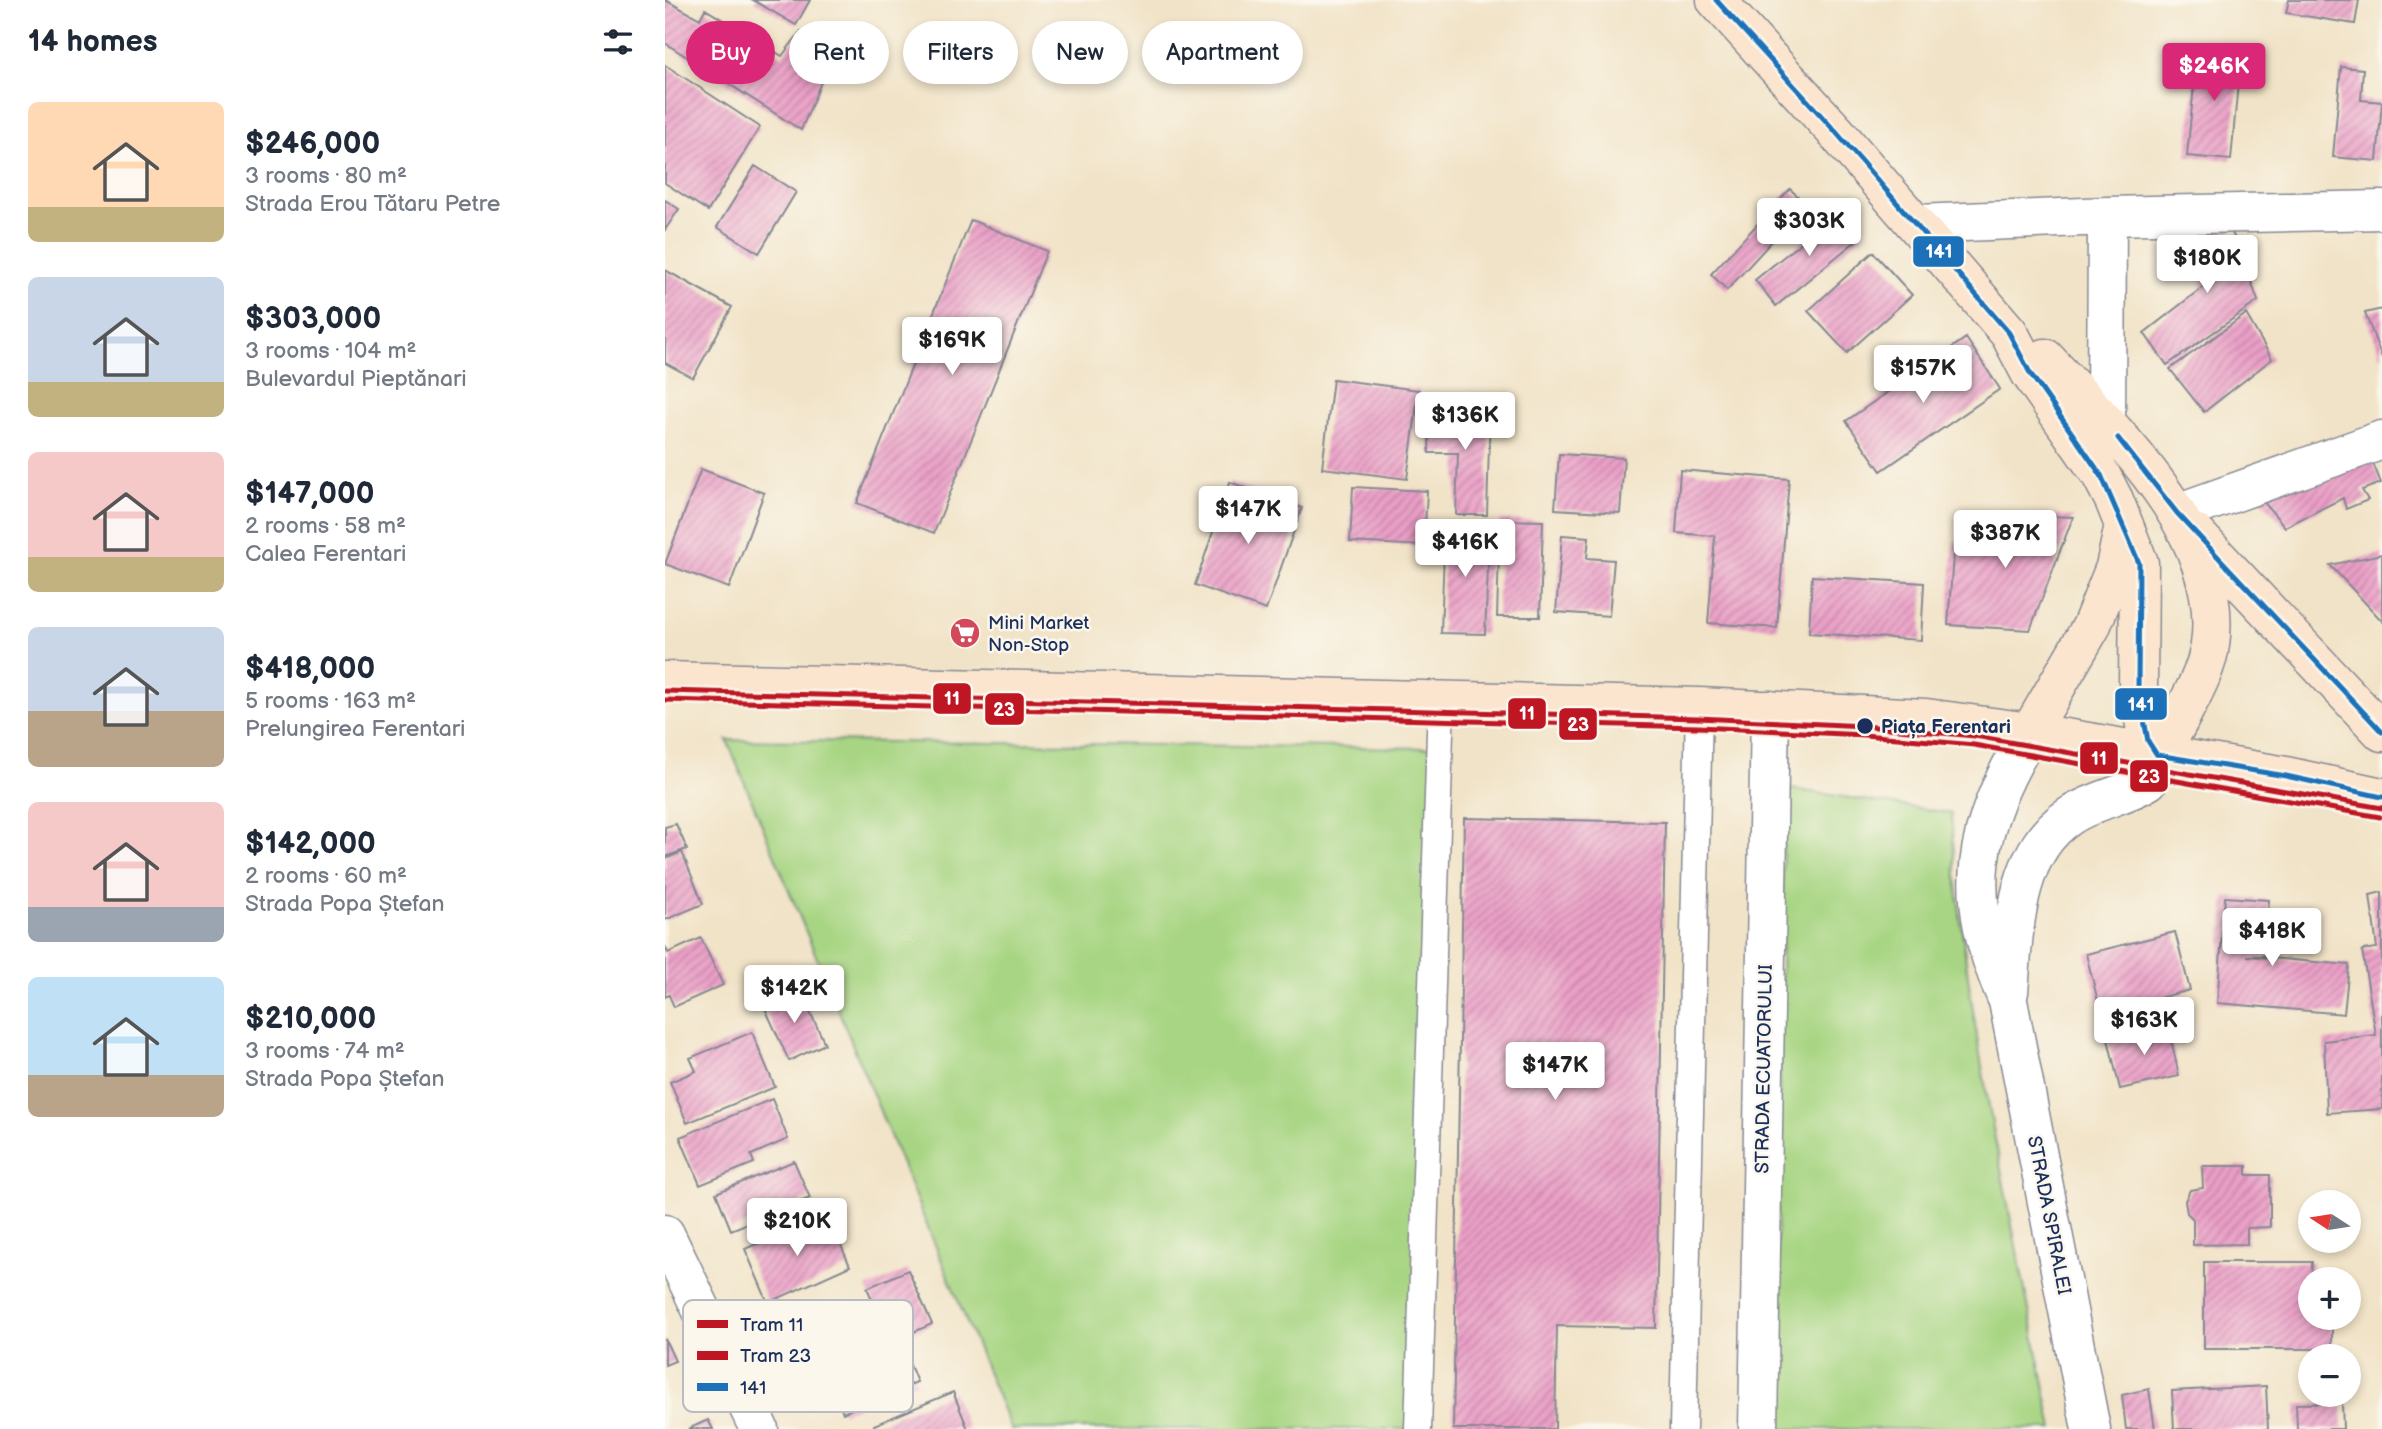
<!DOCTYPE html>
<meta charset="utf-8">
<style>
body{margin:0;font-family:"Balsamiq Sans",sans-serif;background:#f2f2f3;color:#1f2937;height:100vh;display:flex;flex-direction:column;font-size:26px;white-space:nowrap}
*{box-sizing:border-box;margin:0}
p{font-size:23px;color:#747a83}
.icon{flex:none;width:38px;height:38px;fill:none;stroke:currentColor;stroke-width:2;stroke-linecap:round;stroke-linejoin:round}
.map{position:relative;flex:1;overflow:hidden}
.drawer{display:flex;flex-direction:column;background:#fff;width:665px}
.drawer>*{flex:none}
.hud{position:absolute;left:21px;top:21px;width:665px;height:63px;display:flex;gap:14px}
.needle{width:46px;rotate:282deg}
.buttons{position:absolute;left:1633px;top:1190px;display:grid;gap:14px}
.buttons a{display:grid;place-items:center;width:63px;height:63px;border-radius:50%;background:#fff;box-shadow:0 4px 10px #0003;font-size:35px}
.price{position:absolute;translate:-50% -60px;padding:0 16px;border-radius:7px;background:#fff;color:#222;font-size:23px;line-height:46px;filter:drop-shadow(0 2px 4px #0008)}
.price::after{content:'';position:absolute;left:50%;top:42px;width:21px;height:16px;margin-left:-10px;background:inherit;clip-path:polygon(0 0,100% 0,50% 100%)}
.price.current{background:#db2777;color:#fff}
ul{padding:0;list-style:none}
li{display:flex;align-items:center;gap:21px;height:175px;padding:0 28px}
li span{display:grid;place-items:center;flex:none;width:196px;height:140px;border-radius:10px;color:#555}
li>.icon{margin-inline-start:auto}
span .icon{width:84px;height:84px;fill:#fffc;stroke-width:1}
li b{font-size:30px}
h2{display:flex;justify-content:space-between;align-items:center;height:84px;padding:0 28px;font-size:30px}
.tag{padding:0 24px;border-radius:32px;background:#fff;box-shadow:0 4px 10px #0003;font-size:24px;line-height:63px}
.tag.current{background:#db2777;color:#fff}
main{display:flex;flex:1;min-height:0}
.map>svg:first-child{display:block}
.park{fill:#a8d583;stroke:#628270;stroke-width:2}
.building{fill:url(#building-hatch)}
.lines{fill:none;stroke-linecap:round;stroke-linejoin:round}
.lane-casing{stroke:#868992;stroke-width:29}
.street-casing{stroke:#868992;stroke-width:41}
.secondary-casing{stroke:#868992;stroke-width:41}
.lane{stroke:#fff;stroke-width:26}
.street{stroke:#fff;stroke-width:38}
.secondary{stroke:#fbe5cf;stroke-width:38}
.bus-1-casing{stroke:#fbf7ec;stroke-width:10}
.bus-1{stroke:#1d71b8;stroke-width:5}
.tram-1-casing{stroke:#fbf7ec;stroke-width:10}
.tram-2-casing{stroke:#fbf7ec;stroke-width:10}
.tram-1{stroke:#be1622;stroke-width:5}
.tram-2{stroke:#be1622;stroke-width:5}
.stop-dot{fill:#1b2f5e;stroke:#fbf7ec;stroke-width:2.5}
.labels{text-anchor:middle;stroke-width:5;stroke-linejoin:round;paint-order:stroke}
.poi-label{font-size:19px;fill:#1b2f5e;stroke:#fbf7ec;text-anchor:start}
.stop-label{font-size:19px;font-weight:bold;fill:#1b2f5e;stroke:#fbf7ec;text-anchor:start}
.street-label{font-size:19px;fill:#1b2f5e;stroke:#fbf7ec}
.key{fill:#fbf7ec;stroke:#b8bbc1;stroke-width:2}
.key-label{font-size:19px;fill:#1b2f5e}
.line-badge{stroke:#fbf7ec;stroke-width:2.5}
.badge-label{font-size:19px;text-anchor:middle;font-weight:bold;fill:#fff}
</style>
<main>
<section class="drawer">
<h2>14 homes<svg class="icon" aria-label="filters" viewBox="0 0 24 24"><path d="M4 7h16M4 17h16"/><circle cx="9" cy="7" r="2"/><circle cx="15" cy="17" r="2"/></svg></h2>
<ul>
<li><span style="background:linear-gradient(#ffd9b3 75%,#c2b280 0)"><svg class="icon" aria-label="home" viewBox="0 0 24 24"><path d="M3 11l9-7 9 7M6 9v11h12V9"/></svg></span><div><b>$246,000</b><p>3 rooms · 80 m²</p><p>Strada Erou Tătaru Petre</p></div></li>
<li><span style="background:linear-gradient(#c9d6e8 75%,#c2b280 0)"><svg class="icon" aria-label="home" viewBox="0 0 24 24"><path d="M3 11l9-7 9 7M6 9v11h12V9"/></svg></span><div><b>$303,000</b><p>3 rooms · 104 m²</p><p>Bulevardul Pieptănari</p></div></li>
<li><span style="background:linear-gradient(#f6c9c9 75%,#c2b280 0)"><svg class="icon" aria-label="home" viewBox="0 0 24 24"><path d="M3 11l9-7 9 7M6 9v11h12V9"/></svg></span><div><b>$147,000</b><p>2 rooms · 58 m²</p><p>Calea Ferentari</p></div></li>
<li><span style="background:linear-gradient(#c9d6e8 60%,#b9a48a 0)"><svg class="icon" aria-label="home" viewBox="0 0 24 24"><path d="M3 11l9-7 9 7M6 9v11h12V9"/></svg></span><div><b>$418,000</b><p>5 rooms · 163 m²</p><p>Prelungirea Ferentari</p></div></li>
<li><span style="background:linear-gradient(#f6c9c9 75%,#9aa5b1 0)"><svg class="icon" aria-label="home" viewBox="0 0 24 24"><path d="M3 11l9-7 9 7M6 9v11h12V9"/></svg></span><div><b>$142,000</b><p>2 rooms · 60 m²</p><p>Strada Popa Ștefan</p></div></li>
<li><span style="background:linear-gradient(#bfe0f5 70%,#b9a48a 0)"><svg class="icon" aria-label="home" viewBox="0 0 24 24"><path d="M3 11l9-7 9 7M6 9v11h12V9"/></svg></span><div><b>$210,000</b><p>3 rooms · 74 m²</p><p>Strada Popa Ștefan</p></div></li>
</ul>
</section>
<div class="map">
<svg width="1717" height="1429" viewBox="0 0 1717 1429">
<defs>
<pattern id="building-hatch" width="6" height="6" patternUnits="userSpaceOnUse" patternTransform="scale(1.75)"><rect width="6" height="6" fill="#eb9fc6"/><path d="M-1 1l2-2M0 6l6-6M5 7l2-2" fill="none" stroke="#be82a4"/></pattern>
</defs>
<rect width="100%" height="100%" fill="#fbf7ec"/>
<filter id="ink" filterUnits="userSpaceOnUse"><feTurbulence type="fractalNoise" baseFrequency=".0143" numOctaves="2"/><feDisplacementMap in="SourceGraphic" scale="14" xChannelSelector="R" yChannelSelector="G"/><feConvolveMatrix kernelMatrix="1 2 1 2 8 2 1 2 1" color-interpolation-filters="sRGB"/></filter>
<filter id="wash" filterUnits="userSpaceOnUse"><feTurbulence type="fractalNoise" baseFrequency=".00686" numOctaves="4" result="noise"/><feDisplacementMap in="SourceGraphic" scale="28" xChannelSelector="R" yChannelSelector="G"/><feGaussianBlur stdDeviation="1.57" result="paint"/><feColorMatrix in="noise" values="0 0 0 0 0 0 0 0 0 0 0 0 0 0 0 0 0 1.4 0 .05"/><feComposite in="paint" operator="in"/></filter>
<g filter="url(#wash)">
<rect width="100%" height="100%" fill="#f1e3c7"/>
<!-- park -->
<path class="park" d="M62 740 769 748 748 1429H346Z
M1119 788 1286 813C1299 1021 1348 1225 1388 1429H1109Z"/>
<g id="blocks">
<!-- building -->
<path class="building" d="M0 0 35 19 40 9 117 56 136 31 170 49 136 130 0 43Z
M88 0H145L131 25Z
M1624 0H1694L1690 24 1621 13Z
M1533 45 1576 49 1566 160 1522 156Z
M0 65 95 127 43 211 0 183Z
M1676 67 1698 69 1696 100 1717 102 1712 161 1668 157Z
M90 166 131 192 94 253 52 227Z
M1125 189 1141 204 1062 290 1046 274Z
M0 200 14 209 0 230Z
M1176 210 1197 236 1111 306 1090 280Z
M306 220 382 251 269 533 192 503Z
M1564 227 1575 249 1593 301 1502 365 1479 333 1538 287 1521 229Z
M1208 252 1247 295 1182 353 1143 311Z
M0 270 67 307 28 378 0 363Z
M1717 309V358L1700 313Z
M1581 314 1607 359 1539 412 1505 369Z
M1301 338 1335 389 1216 471 1181 421Z
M668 379 754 390 742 479 657 468Z
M765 407 825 408 822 515H791L793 453H764Z
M1704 453 1716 483 1697 490 1703 500 1681 509 1678 498 1620 527 1591 493Z
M894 454 959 458 955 513 890 509Z
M36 469 99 493 64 588 0 564Z
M1015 470 1124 479 1112 628 1043 623 1050 536 1011 533Z
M565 482 637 508 601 610 530 585Z
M688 487 762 491 759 546 685 542Z
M1311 513 1408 517 1365 630 1283 625 1289 541 1307 542Z
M835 520 878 521 875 617H832Z
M780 523 825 525 820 634 776 633Z
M897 535 924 537 922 558 949 560 944 616 891 612Z
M1717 554V621L1665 565Z
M1147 576 1259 583 1256 640 1144 633Z
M799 818 1000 822 991 1328 892 1326 890 1429H788Z
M11 824 22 849 0 857V827Z
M17 852 38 904 0 920V859Z
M1717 892V1109L1662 1113 1659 1041 1711 1035 1697 950 1712 948 1705 895Z
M1560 897 1604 900 1600 956H1582L1684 965 1679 1014 1552 1003Z
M1510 932 1525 990 1436 1013 1421 954Z
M36 938 58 985 9 1007 4 995 0 997V946L3 953Z
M135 990 160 1044 124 1061 99 1006Z
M1503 1025 1514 1076 1455 1089 1443 1039Z
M87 1032 110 1087 22 1123 5 1082 31 1071 25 1058Z
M107 1099 123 1139 86 1155 89 1163 35 1185 15 1137Z
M129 1161 145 1198 66 1230 51 1193Z
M1537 1166H1582V1175H1605V1227L1582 1228V1244L1528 1245V1219L1522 1213 1520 1201 1525 1190 1538 1188Z
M162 1213 185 1266 103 1303 80 1249Z
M1539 1262H1647L1645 1318H1667V1349H1539Z
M243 1270 267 1324 226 1342 202 1288Z
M0 1339 10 1361 0 1365Z
M239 1351 252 1382 178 1413 165 1382Z
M1601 1386 1603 1429H1509L1507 1391Z
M1484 1389 1490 1429H1461L1457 1395Z
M288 1392 303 1429H211L209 1425Z
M1677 1403 1678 1429H1632L1631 1404Z
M43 1420 48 1429H23Z"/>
</g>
</g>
<g filter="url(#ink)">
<use href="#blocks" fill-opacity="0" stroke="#868992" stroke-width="2"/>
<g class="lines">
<!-- lane casing -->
<g class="lane-casing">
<path id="lane" d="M753 1429 776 701
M1018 1429 1034 707"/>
</g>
<!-- street casing -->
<g class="street-casing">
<path id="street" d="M1252 224 1442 216 1717 210
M1441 423 1442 216
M1512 513 1717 440
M1365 732C1307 831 1295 894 1343 1001L1426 1429
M1344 992C1349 932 1349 852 1405 816 1429 800 1459 796 1483 781L1492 755
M0 1234 94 1429
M1093 1429 1105 710"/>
</g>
<!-- secondary casing -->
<g class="secondary-casing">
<path id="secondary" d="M1051 0 1170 131 1344 333 1365 373 1436 475 1449 500 1474 563 1473 688 1483 741 1492 755
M1380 358C1449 432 1561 533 1545 645 1542 666 1532 686 1522 705 1513 722 1505 740 1492 755
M1530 533 1717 732
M0 681 1034 707 1261 718 1365 732 1621 776 1717 797
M1365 732 1426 627 1450 567 1459 525"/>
</g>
<!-- lane -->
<use href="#lane" class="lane"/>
<!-- street -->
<use href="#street" class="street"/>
<!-- secondary -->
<use href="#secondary" class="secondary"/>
<!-- bus-1 casing -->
<g class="bus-1-casing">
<path id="bus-1" d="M1051 0 1170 131 1344 333 1365 373 1436 475 1474 563 1473 688 1483 741 1492 755 1621 776 1717 797
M1453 438 1512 513 1717 732"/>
</g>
<!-- bus-1 -->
<use href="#bus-1" class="bus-1"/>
<!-- tram-1 casing -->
<g class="tram-1-casing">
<path id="tram-1" d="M0 691 1033 718 1200 726 1310 736 1717 808"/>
</g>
<!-- tram-2 casing -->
<g class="tram-2-casing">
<path id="tram-2" d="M0 700 1033 727 1199 735 1309 745 1715 817"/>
</g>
<!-- tram-1 -->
<use href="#tram-1" class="tram-1"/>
<!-- tram-2 -->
<use href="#tram-2" class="tram-2"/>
</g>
</g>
<!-- icons -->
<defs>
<g id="supermarket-disc" transform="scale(1.575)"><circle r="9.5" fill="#d1495b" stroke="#fbf7ec"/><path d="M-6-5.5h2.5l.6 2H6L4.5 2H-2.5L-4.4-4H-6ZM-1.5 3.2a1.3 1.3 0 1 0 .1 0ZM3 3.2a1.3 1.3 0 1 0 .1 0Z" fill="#fff"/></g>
</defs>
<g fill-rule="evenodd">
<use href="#supermarket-disc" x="300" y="633"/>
</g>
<!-- markers -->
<circle class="stop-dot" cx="1200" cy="726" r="9"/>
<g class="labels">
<!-- poi labels -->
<g class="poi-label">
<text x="323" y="629">Mini Market<tspan x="323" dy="22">Non-Stop</tspan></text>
</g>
<!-- stop labels -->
<g class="stop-label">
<text x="1216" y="733">Piața Ferentari</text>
</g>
<!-- street labels -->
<g class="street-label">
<text transform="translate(1098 1069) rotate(-89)" y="7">STRADA ECUATORULUI</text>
<text transform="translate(1385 1215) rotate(79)" y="7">STRADA SPIRALEI</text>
</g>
</g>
<!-- legend -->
<rect x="18" y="1300" width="230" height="112" rx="10" class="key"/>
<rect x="32" y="1320" width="31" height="8" fill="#be1622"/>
<rect x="32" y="1351" width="31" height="9" fill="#be1622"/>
<rect x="32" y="1383" width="31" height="8" fill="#1d71b8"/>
<g class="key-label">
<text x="75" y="1331">Tram 11</text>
<text x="75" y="1362">Tram 23</text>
<text x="75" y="1394">141</text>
</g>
<g class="line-badge">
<rect x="1247" y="235" width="53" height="33" rx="7" fill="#1d71b8"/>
<rect x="267" y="682" width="40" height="33" rx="7" fill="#be1622"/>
<rect x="1449" y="687" width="54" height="34" rx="7" fill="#1d71b8"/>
<rect x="319" y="692" width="41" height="34" rx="7" fill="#be1622"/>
<rect x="842" y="697" width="40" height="33" rx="7" fill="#be1622"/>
<rect x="893" y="707" width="40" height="34" rx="7" fill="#be1622"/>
<rect x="1414" y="741" width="40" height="34" rx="7" fill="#be1622"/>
<rect x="1464" y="759" width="40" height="34" rx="7" fill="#be1622"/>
</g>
<g class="badge-label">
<text x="1274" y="258">141</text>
<text x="287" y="705">11</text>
<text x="1476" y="711">141</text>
<text x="339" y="716">23</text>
<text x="862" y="720">11</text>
<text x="913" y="731">23</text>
<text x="1434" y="765">11</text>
<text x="1484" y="783">23</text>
</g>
</svg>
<div class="buttons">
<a><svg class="needle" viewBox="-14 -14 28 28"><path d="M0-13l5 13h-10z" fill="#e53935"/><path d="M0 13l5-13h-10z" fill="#747a83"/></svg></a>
<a>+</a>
<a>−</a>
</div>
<b class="price current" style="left:1549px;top:103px">$246K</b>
<b class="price" style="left:1144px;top:258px">$303K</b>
<b class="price" style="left:1542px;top:295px">$180K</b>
<b class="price" style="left:287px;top:377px">$169K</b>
<b class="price" style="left:1258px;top:405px">$157K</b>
<b class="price" style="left:800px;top:452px">$136K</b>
<b class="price" style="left:583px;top:546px">$147K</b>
<b class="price" style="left:1340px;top:570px">$387K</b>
<b class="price" style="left:800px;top:579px">$416K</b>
<b class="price" style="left:1607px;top:968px">$418K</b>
<b class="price" style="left:129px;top:1025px">$142K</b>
<b class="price" style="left:1479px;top:1057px">$163K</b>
<b class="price" style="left:890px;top:1102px">$147K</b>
<b class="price" style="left:132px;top:1258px">$210K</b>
<div class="hud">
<a class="tag current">Buy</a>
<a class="tag">Rent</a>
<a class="tag">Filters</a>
<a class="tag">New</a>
<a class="tag">Apartment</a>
</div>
</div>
</main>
